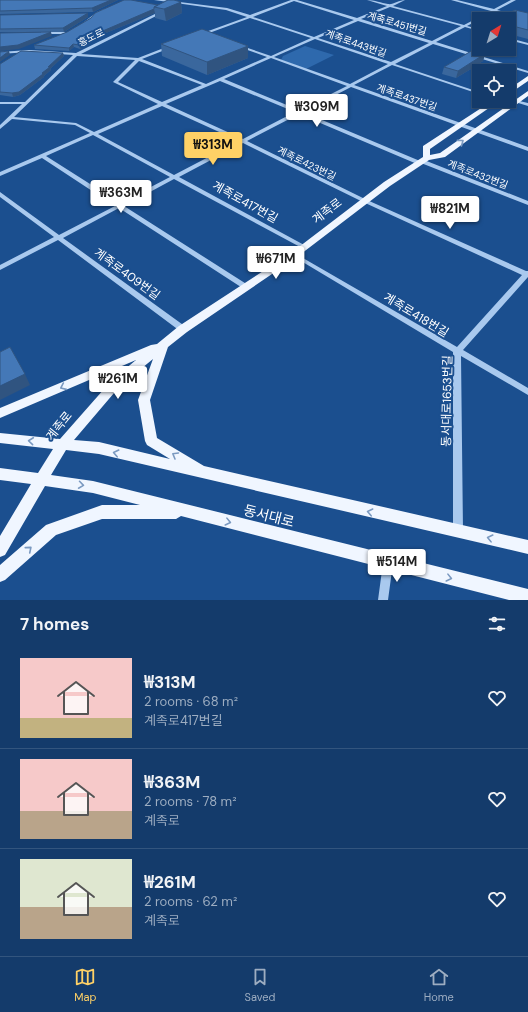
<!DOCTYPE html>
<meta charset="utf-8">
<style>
body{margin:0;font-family:"DM Sans","Noto Sans KR",sans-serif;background:#214673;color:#f1f3f6;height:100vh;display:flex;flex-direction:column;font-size:15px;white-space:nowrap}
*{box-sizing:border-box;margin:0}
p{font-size:13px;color:#9dadc1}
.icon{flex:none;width:22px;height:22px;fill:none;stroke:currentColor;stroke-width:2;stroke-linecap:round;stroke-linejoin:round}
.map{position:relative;height:600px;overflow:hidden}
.details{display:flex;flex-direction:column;background:#143b6b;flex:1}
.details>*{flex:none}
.needle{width:26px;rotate:38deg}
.buttons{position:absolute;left:472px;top:12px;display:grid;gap:8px}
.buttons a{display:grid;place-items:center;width:44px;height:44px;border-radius:0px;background:#143b6b;box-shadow:0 1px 3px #0004,0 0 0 1px #33557e;font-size:20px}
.price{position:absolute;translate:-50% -34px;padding:0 9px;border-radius:4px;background:#fff;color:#222;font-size:13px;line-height:26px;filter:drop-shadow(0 1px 2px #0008)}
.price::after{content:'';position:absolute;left:50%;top:24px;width:12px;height:9px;margin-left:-6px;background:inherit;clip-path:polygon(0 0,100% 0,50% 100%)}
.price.active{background:#ffd166;color:#111}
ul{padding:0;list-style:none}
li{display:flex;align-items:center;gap:12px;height:100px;padding:0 20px}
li+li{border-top:1px solid #33557e}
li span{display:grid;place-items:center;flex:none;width:112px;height:80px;border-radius:0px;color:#555}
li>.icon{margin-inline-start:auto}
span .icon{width:48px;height:48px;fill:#fffc;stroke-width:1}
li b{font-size:17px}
h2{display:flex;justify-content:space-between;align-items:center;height:48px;padding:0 20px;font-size:17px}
.tab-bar{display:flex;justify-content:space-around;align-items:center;height:56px;border-top:1px solid #33557e;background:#143b6b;font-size:11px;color:#9dadc1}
.tab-bar a{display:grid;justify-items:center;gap:2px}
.tab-bar .active{color:#ffd166}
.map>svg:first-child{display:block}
.green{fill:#2e69ad}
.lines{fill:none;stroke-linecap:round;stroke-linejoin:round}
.minor{fill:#a9c9ee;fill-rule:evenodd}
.major{fill:#f0f6ff;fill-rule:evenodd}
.wall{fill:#3a679d}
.shaded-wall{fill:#305480}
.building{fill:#4478b7;stroke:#305480}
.oneway{stroke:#7b9ac1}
.labels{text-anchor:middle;stroke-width:4;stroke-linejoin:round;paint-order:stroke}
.far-street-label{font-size:10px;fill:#fff;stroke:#1b4f8f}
.street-label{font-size:12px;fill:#fff;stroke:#1b4f8f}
.near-street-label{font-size:14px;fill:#fff;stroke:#1b4f8f}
</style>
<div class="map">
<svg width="528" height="600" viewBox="0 0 528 600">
<rect width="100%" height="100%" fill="#1b4f8f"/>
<!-- green -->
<path class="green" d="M305 46 334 55 306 69 281 60 283 56Z"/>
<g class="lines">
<!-- minor -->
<path class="minor" d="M154 0H164L227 8 250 15 291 0H297L357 18 387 6 367 0C375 0 381 3 388 4 393 5 399 0 405 0L393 6 464 25 491 11 451 0H457L494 9 511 0H516L497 10 528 18V20L494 12 467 26 479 29V31L465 27 436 42 528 71V73L433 44 395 64 479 92V94L392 65 354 85 528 147V151L351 87 303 112 420 161V160H424L528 201V205L421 163V164H417L299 114 247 141 367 200 526 271H528V277L463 350 528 388V395L461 356 463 531 461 534 458 536 455 534 453 531V352L291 255 294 253 296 254 457 347 522 275 363 202 243 143 179 177 306 246 307 247 306 248H302L174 179 124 206 248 285 249 287 248 289H244L119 208 63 238 186 327 187 329 186 331H180L58 240 0 270V265L54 237 0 197V192L59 235 115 206 42 158 0 176V172L90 133 75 125 12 119 0 129V125L22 104H0V102H25L73 55 29 52 0 54V52L29 50 76 53 163 10 164 12 81 54 138 58 169 46 171 47 170 48 142 59 206 84 267 57 239 47V45L271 56 311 38 250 18 201 36 199 35 200 34 247 17 226 10ZM294 1 354 20 314 37 253 17ZM390 7 461 26 432 41 361 19ZM358 21 429 43 391 62 318 38ZM315 39 388 64 350 84 274 57ZM77 56 135 60 113 82 158 104 94 132 76 123 14 117ZM271 58 347 86 299 110 224 79ZM139 61 202 85 162 102 118 82ZM220 81 295 112 243 139 166 104ZM162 106 239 141 174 175 98 134ZM93 135 170 177 120 203 46 156Z
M104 9 105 11 86 24H84V22L97 12Z
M42 32H66L68 33 66 34H41V32Z
M509 38 528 43V45L509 40Z
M515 100 528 103V106L515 102Z
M388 558 392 559 393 563 388 600H378L383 563 384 559Z"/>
<!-- major -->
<path class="major" d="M528 76V81L509 94V89Z
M528 91V96L445 157 429 160 390 186 297 257 187 332 168 347 150 400 157 438 204 466 528 540V554L99 454 66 450 51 475 93 481 528 589V600H509L181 516 176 519H102L56 535 5 580 0 582V565L46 525 102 505H140L93 493 45 486 5 555 0 557V536L31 484 0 480V468L38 473 53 449 0 443V433L60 439 112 380 136 360 0 418V408L151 345 157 344 179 326 291 253 384 182 423 157V146L492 101H499L430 149V155L440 153ZM153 359 138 400 145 441 147 445 170 459 99 442 74 440 120 386Z"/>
</g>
<!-- wall -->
<path class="wall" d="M0 0H118L93 12 0 14Z
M181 2 182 13 166 21 155 18V13L96 37V40L80 49 74 47 69 51 35 49 34 45 67 32 91 18 158 5Z
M528 13V39L509 34V19Z
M0 15 88 17 64 32H0Z
M161 44 248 46V58L207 75 162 56Z
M63 53 64 56 50 69 51 70 44 76V77L20 95 13 97 0 95V64Z
M485 54 483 61 471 69 456 78 442 74 444 67Z"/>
<!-- shaded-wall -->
<path class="shaded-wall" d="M111 0H118L93 12 92 8Z
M181 2 182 13 166 21 164 9Z
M154 9 155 13 96 37V40L80 49 79 45 91 36Z
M88 13V17L64 32 63 28Z
M51 32 52 36 19 49 0 51V47Z
M73 44 74 47 69 51V48Z
M248 46V58L207 75V62Z
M9 51 10 55 0 62V58Z
M63 53 64 56 50 69 51 70 44 76V77L20 95 13 97 12 93 42 73 48 67Z
M485 54 483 61 471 69 456 78 458 71Z
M25 374 30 385 0 400V386Z"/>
<!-- building -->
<path class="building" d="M0 0H111L92 8 0 11Z
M124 0H131L158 5 154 7V9L91 36 96 37 79 45 73 44 69 48 34 45 67 32 91 18 95 13Z
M168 0H174L181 2 164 9 154 7Z
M515 10 528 13V30L509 25V19H496Z
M88 13 63 28 0 29V15Z
M202 29 248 46 207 62 161 44Z
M51 32 18 45 0 47V33Z
M473 50 485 54 472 62 458 71 444 67Z
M9 51 0 58V52Z
M21 51 63 53 48 67H50L42 73 43 74 19 92 12 93 0 92V64Z
M10 347 25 374 0 386V352Z"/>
<!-- one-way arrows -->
<defs><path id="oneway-chevron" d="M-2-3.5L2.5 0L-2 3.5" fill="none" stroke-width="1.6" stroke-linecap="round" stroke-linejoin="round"/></defs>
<g class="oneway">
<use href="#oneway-chevron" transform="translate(461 142) rotate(-36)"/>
<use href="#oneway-chevron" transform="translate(63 387) rotate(156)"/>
<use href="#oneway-chevron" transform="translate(31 441) rotate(-174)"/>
<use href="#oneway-chevron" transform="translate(116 453) rotate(-167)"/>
<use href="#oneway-chevron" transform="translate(175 455) rotate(-150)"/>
<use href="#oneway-chevron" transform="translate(81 485) rotate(8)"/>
<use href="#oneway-chevron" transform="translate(370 512) rotate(-167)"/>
<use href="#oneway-chevron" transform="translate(228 522) rotate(14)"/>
<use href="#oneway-chevron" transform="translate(490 538) rotate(-166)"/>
<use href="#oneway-chevron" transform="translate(29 549) rotate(-40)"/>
<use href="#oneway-chevron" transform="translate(449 578) rotate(14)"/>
</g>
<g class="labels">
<!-- far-street labels -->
<g class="far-street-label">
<text transform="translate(397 23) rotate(16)" y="4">계족로451번길</text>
<text transform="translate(91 37) rotate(-26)" y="4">홍도로</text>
<text transform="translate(356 43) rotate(19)" y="4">계족로443번길</text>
<text transform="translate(407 97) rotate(19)" y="4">계족로437번길</text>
<text transform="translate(307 163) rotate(26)" y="4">계족로423번길</text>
<text transform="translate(478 174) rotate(21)" y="4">계족로432번길</text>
</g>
<!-- street labels -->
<g class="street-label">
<text transform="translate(245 202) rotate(29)" y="4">계족로417번길</text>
<text transform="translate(327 211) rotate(-37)" y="4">계족로</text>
<text transform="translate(127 274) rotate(36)" y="4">계족로409번길</text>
<text transform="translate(416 315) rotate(31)" y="4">계족로418번길</text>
<text transform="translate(447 401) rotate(-89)" y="4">동서대로1653번길</text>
<text transform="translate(59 426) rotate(-51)" y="4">계족로</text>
</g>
<!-- near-street labels -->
<g class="near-street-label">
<text transform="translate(269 516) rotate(14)" y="5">동서대로</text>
</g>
</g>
</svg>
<div class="buttons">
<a><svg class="needle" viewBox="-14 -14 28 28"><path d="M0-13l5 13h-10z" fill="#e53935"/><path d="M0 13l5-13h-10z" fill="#9dadc1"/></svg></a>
<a><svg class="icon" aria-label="locate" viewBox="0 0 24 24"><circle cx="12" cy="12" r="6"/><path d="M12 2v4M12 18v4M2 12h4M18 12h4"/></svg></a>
</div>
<b class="price" style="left:317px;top:128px">₩309M</b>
<b class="price active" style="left:213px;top:166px">₩313M</b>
<b class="price" style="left:121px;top:214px">₩363M</b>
<b class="price" style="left:450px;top:230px">₩821M</b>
<b class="price" style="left:276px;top:280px">₩671M</b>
<b class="price" style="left:118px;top:400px">₩261M</b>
<b class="price" style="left:397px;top:583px">₩514M</b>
</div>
<section class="details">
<h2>7 homes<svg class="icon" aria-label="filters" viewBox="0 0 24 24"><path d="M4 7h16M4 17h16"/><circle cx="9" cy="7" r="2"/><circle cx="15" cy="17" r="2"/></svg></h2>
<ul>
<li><span style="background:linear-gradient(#f6c9c9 75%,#c2b280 0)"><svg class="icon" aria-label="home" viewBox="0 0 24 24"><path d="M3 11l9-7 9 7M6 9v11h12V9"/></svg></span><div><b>₩313M</b><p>2 rooms · 68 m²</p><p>계족로417번길</p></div><svg class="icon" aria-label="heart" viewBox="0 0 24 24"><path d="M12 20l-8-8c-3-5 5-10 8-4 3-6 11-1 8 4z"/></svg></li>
<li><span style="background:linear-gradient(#f6c9c9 65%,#b9a48a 0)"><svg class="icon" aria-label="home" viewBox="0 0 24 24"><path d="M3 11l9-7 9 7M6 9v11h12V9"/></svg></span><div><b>₩363M</b><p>2 rooms · 78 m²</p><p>계족로</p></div><svg class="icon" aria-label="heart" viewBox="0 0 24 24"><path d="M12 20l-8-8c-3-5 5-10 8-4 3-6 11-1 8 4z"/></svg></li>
<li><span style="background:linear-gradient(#dfe7d0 60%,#b9a48a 0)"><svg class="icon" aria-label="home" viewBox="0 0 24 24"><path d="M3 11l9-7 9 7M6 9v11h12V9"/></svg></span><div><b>₩261M</b><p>2 rooms · 62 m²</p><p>계족로</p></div><svg class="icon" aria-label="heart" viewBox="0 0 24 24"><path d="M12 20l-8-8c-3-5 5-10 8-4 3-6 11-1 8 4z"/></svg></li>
</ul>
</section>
<nav class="tab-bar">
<a class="active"><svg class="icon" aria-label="map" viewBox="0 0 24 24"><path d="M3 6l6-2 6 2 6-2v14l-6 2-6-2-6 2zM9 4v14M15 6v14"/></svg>Map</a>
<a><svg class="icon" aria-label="saved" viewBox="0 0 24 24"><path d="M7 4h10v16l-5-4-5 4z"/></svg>Saved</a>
<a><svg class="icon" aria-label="home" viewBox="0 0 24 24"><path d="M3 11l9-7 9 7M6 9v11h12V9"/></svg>Home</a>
</nav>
